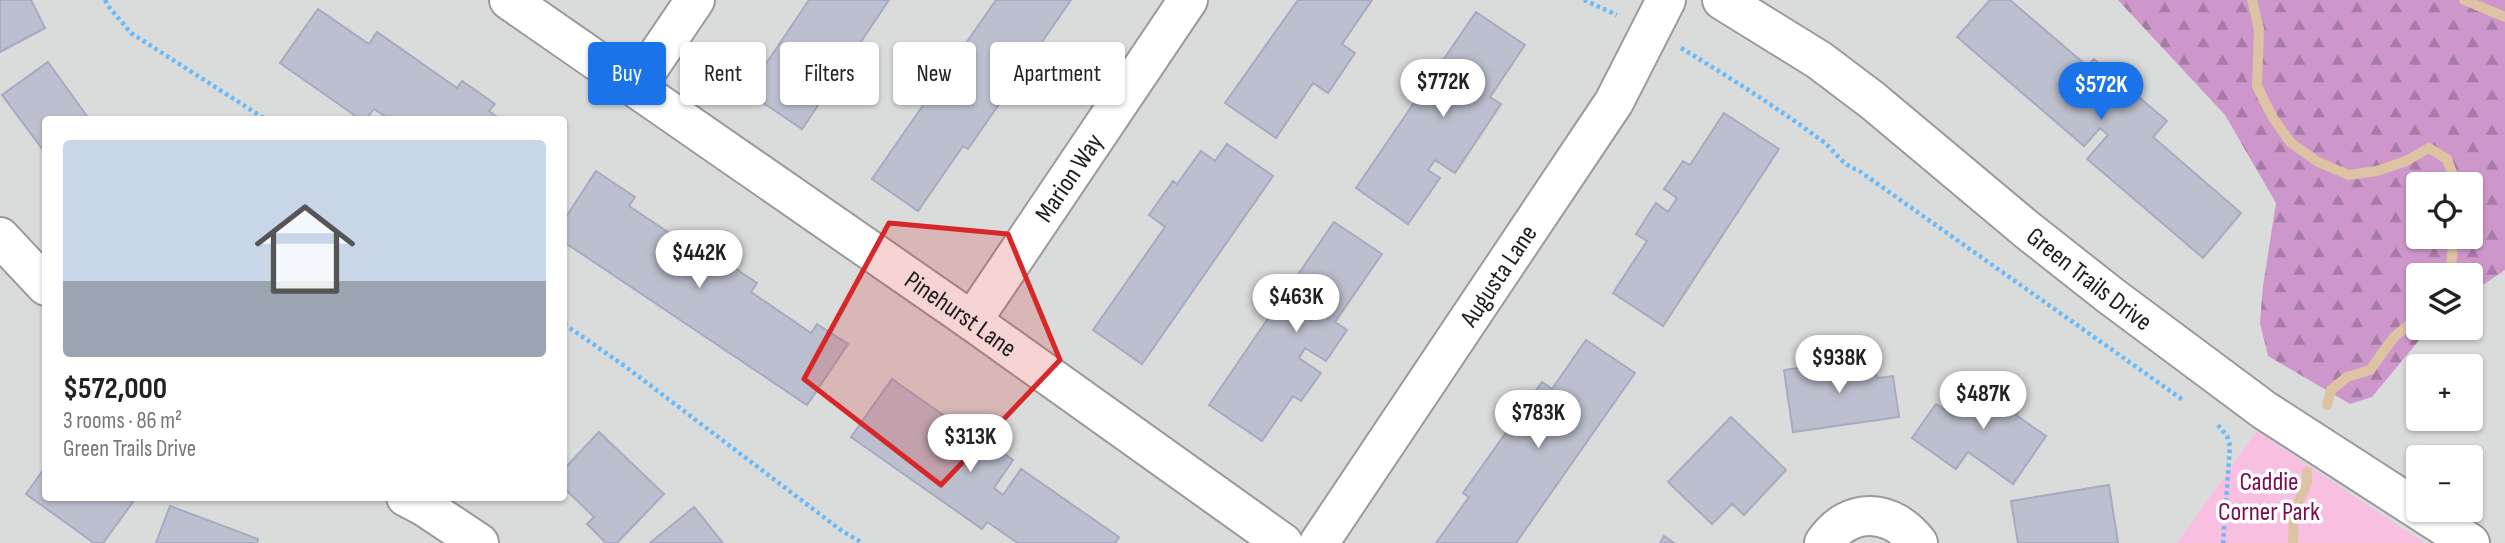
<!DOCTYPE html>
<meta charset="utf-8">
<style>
body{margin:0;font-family:"Sofia Sans Condensed",sans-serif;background:#f6f6f6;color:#222;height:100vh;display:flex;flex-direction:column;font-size:26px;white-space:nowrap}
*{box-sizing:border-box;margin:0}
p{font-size:23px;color:#767676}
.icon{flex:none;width:38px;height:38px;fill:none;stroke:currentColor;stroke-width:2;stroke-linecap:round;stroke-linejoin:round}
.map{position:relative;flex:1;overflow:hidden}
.sheet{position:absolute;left:42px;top:116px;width:525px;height:385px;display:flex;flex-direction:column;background:#fff;border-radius:7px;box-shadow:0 2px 5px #0004}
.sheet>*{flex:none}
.banner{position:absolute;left:588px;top:42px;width:665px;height:63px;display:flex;gap:14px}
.fabs{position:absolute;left:2406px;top:172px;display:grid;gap:14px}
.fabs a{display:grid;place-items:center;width:77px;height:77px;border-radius:7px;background:#fff;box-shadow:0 2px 5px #0004;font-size:35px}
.price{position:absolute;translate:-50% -60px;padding:0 16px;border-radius:24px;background:#fff;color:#222;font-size:23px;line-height:46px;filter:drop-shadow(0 2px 4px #0008)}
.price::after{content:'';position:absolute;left:50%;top:42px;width:21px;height:16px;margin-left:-10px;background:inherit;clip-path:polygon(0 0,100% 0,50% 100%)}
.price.on{background:#1a73e8;color:#fff}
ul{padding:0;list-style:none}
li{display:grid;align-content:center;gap:14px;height:371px;padding:0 21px}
li span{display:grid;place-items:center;height:217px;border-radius:7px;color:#555}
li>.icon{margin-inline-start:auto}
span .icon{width:126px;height:126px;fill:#fffc;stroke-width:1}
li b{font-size:30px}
.chip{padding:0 24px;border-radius:7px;background:#fff;box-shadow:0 2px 5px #0004;font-size:24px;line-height:63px}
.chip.on{background:#1a73e8;color:#fff}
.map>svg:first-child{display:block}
.residential{fill:#dadbdb;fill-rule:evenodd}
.forest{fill:url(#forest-firs);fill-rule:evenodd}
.park{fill:#f9bfe1}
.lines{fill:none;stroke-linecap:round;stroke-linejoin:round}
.stream{stroke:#ddc3a3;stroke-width:10}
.building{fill:#bcc0ce;stroke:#a5abc0;stroke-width:2}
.minor-casing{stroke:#9a9a9a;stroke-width:42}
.path{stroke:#68bafa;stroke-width:4.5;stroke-dasharray:3.5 3.5;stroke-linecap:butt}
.minor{stroke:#fff;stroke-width:38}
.marked{fill:#d62828;fill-opacity:0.2;stroke:#d62828;stroke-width:5;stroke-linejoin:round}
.labels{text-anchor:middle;stroke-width:7;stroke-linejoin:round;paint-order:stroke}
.street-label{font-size:26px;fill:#1d1d1d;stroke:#fff}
.park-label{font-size:26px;fill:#7c0b4c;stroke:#fff}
</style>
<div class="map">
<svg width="2505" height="543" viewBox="0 0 2505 543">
<defs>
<pattern id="forest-firs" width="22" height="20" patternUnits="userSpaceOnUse" patternTransform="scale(1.75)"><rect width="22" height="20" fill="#ce97cc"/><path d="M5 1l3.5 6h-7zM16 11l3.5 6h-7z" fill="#a77ba5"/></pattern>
</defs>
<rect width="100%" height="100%" fill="#e3e3ee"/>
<!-- residential -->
<path class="residential" d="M0 0H2505V543H0ZM46 119H564V497H46ZM2418 184H2471V236H2418ZM2418 275H2471V327H2418ZM2418 366H2471V418H2418ZM2418 457H2471V509H2418Z"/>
<!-- forest -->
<path class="forest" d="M2118 0H2505V270L2471 293V275H2418V327H2430L2372 397 2350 404 2268 356 2260 323 2263 286 2276 203 2225 115ZM2418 184H2471V236H2418Z"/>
<!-- park -->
<path class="park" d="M2257 431 2424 543H2177Z"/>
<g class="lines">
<!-- stream -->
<path class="stream" d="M2252 0 2259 29 2257 86 2273 118 2291 143 2318 162 2349 175 2377 171 2406 161 2429 148 2447 159 2456 184
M2464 0 2505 17
M2451 275 2453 236
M2327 405 2331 390 2347 377 2370 370 2394 337 2418 317
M2293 543 2294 512 2307 483V472"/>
</g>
<!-- building -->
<path class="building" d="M0 0H31L45 28 0 52Z
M809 0H889L802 129 747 92Z
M996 0H1071L968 149 963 146 918 211 872 179Z
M1298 0H1372L1342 44 1355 53 1328 93 1313 83 1276 138 1225 103Z
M1990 0H2010L2087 66 2094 59 2167 121 2153 137 2241 213 2203 258 2087 159 2108 135 2100 128 2084 146 1957 37Z
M318 9 369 44 377 32 457 88 462 81 495 104 489 111 500 119H389L374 109 366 119H360L280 63Z
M1476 12 1525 45 1490 97 1501 104 1455 173 1435 160 1428 170 1440 178 1408 224 1356 188Z
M48 62 89 119H46V154L2 95Z
M1724 113 1779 149 1663 326 1613 293 1647 241 1636 234 1656 203 1668 212 1677 198 1664 189 1683 161 1690 165Z
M1227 144 1273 176 1142 364 1093 330 1165 227 1149 215 1173 181 1177 184 1201 151 1215 161Z
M596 171 635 197 629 206 720 267 724 261 757 283 751 292 811 333 817 324 848 344 807 405 564 242V220Z
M1334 222 1382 254 1335 322 1347 330 1326 361 1305 348 1299 358 1321 373 1301 401 1293 396 1262 441 1209 405Z
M1586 340 1635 373 1516 543H1436L1469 497 1463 493 1542 382 1552 389Z
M1873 357 1877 378 1893 376 1899 417 1793 432 1784 370Z
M1983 374 2024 403 2016 415 2046 436 2013 484 1968 452 1956 469 1912 438 1936 404 1953 416Z
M892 379 973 436 956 460 965 466 984 440 1013 460 994 488 1003 495 1021 469 1119 537 1115 543H1018L987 522 982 529 851 437Z
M1731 417 1786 470 1744 515 1732 504 1712 524 1668 482Z
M599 432 664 494 617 543H606L587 524 594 517 564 488V469Z
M46 466V497H126L133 502 103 543H94L26 494Z
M2109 485 2118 543H2018L2011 501Z
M170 506 258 539 257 543H156Z
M694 507 723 543H650Z
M1664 536 1674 543H1660Z"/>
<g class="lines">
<!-- minor casing -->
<g class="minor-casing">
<g id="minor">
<path id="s1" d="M509 0 972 321 1283 543"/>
<path id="s2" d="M1722 0 1819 60 1872 100 2026 229 2111 296 2264 410 2470 543"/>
<path d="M636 87 695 0"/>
<path d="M0 237 46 286"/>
<path id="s3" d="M972 321 1188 0"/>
<path d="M406 497 425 507 479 543"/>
<path id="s4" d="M1319 543 1614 102 1666 0"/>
<path d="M1824 543C1850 505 1892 509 1918 543"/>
</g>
</g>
<!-- path -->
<path class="path" d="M105 0 109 7 131 33 265 119
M1584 0 1617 15
M1681 48C1729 77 1776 107 1821 140 1835 150 1841 165 1858 170L2183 400
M564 324 626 367 842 531 863 543
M2218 425 2227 436 2230 446 2223 543"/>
<!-- minor -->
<use href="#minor" class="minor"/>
</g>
<!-- marked area -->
<path class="marked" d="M889 223 1008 234 1060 360 941 485 804 379Z"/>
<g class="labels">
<!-- street labels -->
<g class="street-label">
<text dy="9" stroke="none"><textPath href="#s3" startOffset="173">Marion Way</textPath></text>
<text dy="9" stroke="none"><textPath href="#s4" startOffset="322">Augusta Lane</textPath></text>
<text dy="9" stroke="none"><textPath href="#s2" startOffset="462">Green Trails Drive</textPath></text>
<text dy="9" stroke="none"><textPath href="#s1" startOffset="550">Pinehurst Lane</textPath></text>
</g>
<!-- park labels -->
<g class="park-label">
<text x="2269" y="490">Caddie<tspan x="2269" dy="30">Corner Park</tspan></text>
</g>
</g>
</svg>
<div class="fabs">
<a><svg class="icon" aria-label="locate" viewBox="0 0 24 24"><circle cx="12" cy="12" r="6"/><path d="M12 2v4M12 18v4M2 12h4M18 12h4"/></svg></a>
<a><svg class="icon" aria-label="layers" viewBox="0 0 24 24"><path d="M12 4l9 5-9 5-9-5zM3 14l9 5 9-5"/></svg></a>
<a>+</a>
<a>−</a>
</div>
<b class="price" style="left:1443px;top:119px">$772K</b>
<b class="price on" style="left:2101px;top:122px">$572K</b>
<b class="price" style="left:699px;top:290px">$442K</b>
<b class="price" style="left:1296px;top:334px">$463K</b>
<b class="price" style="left:1839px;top:395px">$938K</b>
<b class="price" style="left:1983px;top:431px">$487K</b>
<b class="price" style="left:1538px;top:450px">$783K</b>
<b class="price" style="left:970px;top:474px">$313K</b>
<div class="banner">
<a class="chip on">Buy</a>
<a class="chip">Rent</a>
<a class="chip">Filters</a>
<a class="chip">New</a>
<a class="chip">Apartment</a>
</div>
<section class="sheet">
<ul>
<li><span style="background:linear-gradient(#c9d6e8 65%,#9aa5b1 0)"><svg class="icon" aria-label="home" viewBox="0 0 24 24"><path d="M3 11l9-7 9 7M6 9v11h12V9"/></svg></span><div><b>$572,000</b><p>3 rooms · 86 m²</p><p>Green Trails Drive</p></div></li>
</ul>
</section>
</div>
